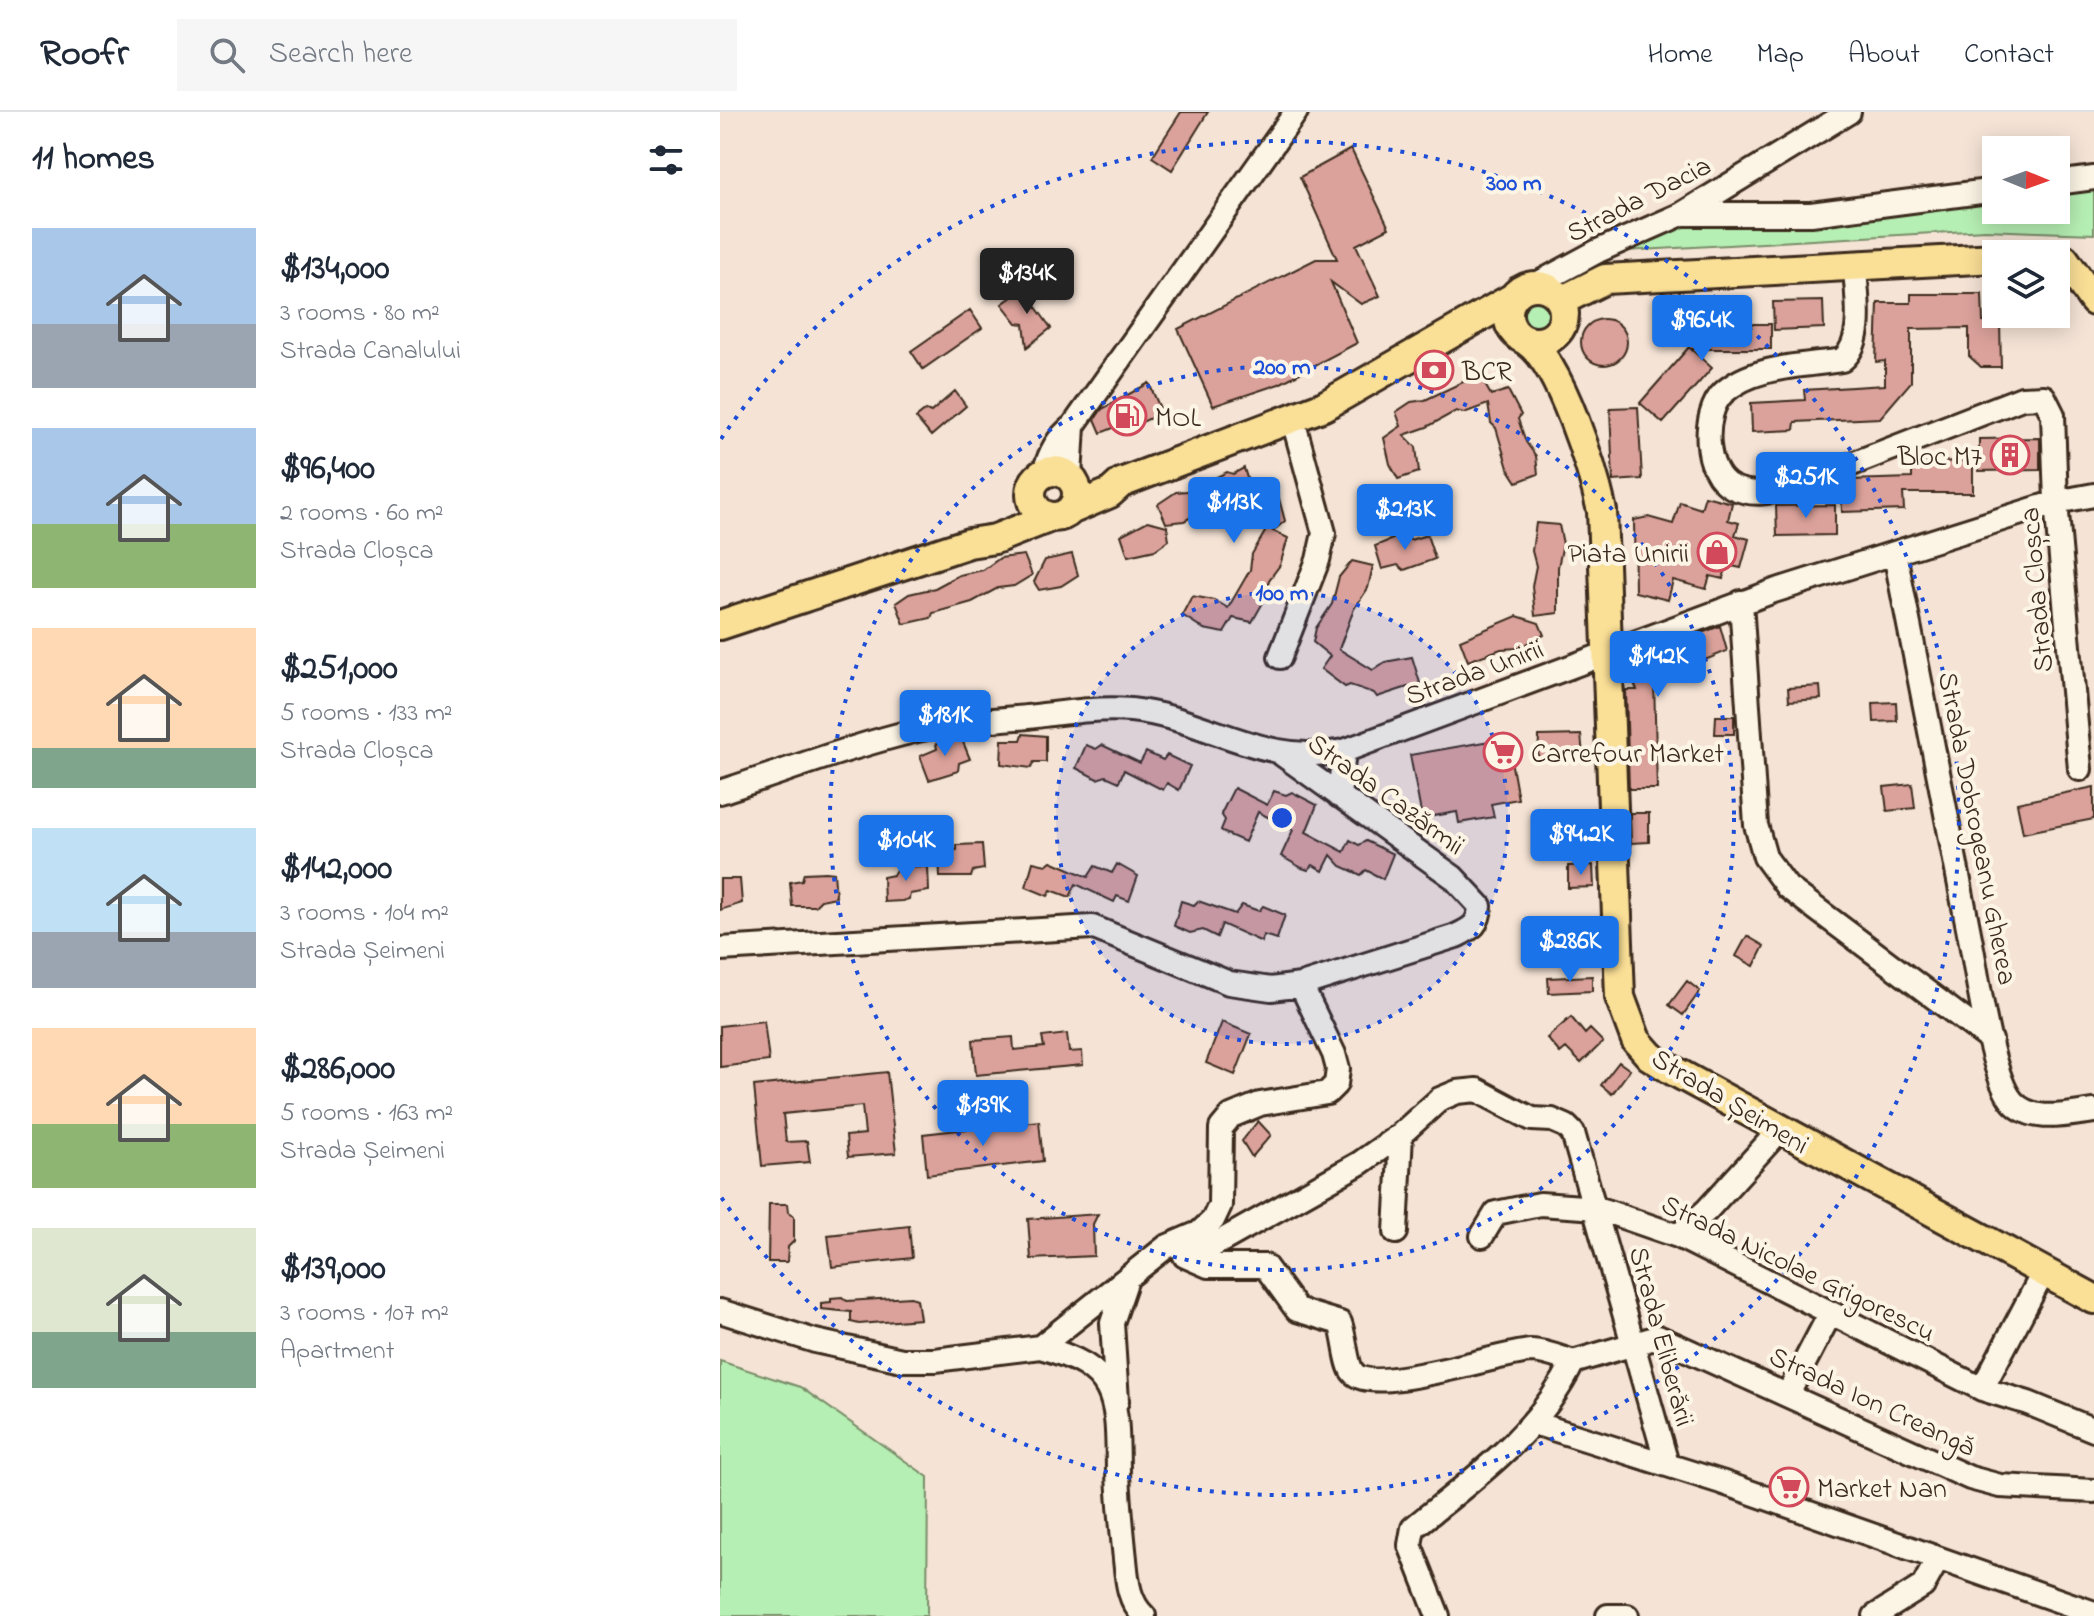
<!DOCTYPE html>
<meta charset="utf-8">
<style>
body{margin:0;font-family:"Indie Flower",sans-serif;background:#f6f6f7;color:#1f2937;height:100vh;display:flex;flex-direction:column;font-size:30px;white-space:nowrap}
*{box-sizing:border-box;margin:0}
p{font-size:26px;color:#747a83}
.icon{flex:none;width:44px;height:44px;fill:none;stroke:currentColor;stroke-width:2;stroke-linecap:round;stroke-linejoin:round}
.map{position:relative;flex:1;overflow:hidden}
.sheet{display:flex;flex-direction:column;background:#fff;width:720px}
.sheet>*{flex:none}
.needle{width:52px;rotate:91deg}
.tools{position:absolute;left:1262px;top:24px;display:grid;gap:16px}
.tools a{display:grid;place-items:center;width:88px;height:88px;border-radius:0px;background:#fff;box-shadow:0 4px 20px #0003;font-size:40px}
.price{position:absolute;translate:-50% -68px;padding:0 18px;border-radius:8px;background:#1a73e8;color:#fff;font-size:26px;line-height:52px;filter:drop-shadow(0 2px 4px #0008)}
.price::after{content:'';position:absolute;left:50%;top:48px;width:24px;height:18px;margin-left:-12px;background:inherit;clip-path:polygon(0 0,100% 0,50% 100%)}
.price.selected{background:#222;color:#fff}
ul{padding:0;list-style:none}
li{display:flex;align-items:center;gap:24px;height:200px;padding:0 32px}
li span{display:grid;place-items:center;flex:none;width:224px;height:160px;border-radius:0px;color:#555}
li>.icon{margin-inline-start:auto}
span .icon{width:96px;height:96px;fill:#fffc;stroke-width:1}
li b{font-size:34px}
h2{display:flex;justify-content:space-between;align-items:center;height:96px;padding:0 32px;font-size:34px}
header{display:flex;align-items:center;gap:48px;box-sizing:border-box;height:112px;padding:0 40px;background:#fff;border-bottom:2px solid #e0e1e3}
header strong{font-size:38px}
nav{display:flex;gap:44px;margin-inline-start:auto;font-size:28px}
.search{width:560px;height:72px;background:#f6f6f7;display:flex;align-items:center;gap:20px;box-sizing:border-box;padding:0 28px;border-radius:0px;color:#747a83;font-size:30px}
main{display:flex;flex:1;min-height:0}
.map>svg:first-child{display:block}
.green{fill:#b6efb3;stroke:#788c68;stroke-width:2}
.building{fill:#dba29b;stroke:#3b2a1e;stroke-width:2}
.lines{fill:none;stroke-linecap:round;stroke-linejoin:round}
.minor-casing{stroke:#3b2a1e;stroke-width:28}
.major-casing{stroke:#3b2a1e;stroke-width:34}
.minor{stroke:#fcf5e5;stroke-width:22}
.major{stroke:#fadf96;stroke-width:28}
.ring{fill:none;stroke:#1d4ed8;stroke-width:4;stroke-dasharray:4 8}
.labels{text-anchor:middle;stroke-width:8;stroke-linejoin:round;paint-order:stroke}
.street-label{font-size:28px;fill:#3b2a1e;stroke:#fcf5e5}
.poi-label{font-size:28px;fill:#3b2a1e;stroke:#fcf5e5;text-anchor:start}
.centre{fill:#1d4ed8;stroke:#fcf5e5;stroke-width:4}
.ring-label{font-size:24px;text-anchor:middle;font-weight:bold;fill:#1d4ed8;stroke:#fcf5e5;stroke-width:8;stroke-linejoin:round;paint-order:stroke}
</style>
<header>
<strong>Roofr</strong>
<div class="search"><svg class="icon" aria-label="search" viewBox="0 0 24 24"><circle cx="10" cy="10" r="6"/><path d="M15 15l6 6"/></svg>Search here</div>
<nav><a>Home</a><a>Map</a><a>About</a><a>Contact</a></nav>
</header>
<main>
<section class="sheet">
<h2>11 homes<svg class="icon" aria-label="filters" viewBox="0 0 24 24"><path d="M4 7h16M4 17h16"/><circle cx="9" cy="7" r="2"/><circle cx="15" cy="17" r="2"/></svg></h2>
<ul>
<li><span style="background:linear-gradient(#a9c7e8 60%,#9aa5b1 0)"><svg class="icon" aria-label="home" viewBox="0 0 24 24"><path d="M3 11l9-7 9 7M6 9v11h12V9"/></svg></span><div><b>$134,000</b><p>3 rooms · 80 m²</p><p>Strada Canalului</p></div></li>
<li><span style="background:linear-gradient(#a9c7e8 60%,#8fb573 0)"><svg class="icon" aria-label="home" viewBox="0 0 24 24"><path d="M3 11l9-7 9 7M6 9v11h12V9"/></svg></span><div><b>$96,400</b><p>2 rooms · 60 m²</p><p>Strada Cloșca</p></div></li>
<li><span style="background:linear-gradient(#ffd9b3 75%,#7fa58c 0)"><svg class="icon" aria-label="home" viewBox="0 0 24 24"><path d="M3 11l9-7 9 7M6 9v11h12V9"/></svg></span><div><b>$251,000</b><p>5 rooms · 133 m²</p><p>Strada Cloșca</p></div></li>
<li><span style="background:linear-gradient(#bfe0f5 65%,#9aa5b1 0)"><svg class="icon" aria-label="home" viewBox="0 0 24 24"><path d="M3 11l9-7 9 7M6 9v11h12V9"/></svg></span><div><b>$142,000</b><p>3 rooms · 104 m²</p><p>Strada Șeimeni</p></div></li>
<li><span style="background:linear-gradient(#ffd9b3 60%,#8fb573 0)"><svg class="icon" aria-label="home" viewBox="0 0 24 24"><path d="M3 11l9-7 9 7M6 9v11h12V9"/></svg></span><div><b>$286,000</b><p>5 rooms · 163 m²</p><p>Strada Șeimeni</p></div></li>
<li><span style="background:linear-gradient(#dfe7d0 65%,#7fa58c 0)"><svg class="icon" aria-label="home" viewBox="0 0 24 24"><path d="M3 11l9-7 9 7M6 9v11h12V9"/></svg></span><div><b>$139,000</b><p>3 rooms · 107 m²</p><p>Apartment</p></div></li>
</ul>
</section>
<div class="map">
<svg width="1374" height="1504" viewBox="0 0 1374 1504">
<rect width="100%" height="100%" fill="#f5e4d6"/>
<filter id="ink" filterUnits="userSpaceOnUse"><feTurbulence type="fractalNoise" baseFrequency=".0125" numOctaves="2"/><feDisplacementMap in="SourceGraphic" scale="16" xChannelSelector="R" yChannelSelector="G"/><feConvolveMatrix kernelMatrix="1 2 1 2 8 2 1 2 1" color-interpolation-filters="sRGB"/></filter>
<g filter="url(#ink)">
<!-- green -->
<path class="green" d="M1374 66V122L1265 118 870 141 974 103 1276 77V98H1336V70Z
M801 202a15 15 0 1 1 30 0a15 15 0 1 1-30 0Z
M0 1249 80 1275 208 1365 207 1504H0Z"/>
<!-- building -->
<path class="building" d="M461 0H488L452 58 432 45Z
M631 37 669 116 636 133 660 184 641 192 611 170 637 231 559 272 493 294 458 217 596 147H617L580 65Z
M303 177 331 216 307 235 304 212 297 211 282 192Z
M1191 182H1262L1263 210H1280L1281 255H1261L1249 244V216L1191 217V270L1160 306 1075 310 1074 318 1032 320 1031 291 1085 288 1084 278 1165 273V249L1156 250 1158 191H1191Z
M1103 189 1104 216 1054 218 1053 190Z
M250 198 262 216 203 257 191 239Z
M861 230a23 23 0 1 1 46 0a23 23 0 1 1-46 0Z
M976 212H1051V237H971L992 256 943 311 920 291 976 227Z
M761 266 771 283 788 278 801 303 798 307 806 330 816 344 818 362 797 370 788 356 776 316 771 311 768 292 744 301 736 299 707 315 684 323 696 335 699 360 678 367 670 352 664 326 681 314 676 300 691 290 705 288 743 270Z
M429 271 442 301 422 310 420 305 381 321 375 307 382 297Z
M235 279 246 294 211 324 196 306 206 298 211 300Z
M918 295 922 367 893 369 890 296Z
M1320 326V358L1259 359V327Z
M1253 349V381H1183L1184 398 1122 400 1121 371 1128 368 1192 366V350Z
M524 356 529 373 549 369 558 383 565 409 553 419 568 426 560 453 549 468 544 489 532 510 513 506 504 521 484 517 462 503 472 484 494 488 508 496 530 458 532 442 545 420 527 383 510 391 496 392 464 409 446 411 438 392 456 380 467 379 507 360 513 362Z
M985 384 1012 391 1008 408 1019 411 1015 423 1029 427 1021 456 1007 453 1003 467 990 464 986 477 953 468 948 488 915 480 914 408 928 405 953 412 960 390 981 397Z
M1115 393V423L1057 424 1056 394Z
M428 409 447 414 449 428 435 438 408 444 401 423Z
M816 411 839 413 843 432 838 455V501L815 504 812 474 816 454 812 439Z
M685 422 690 428 707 423 715 447 684 458 678 453 662 457 655 434Z
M352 442 358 463 341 474 319 478 314 470 325 448Z
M304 443 312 463 294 474 278 476 252 490 213 501 211 506 184 512 176 491 189 482 215 476 239 463 263 458 280 446Z
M632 449 653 454 648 476 634 497 619 537 653 558 665 550 692 545 700 571 657 585 654 581 630 573 625 575 601 557 610 544 593 530 596 516 612 492 619 465Z
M797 504 819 511 824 523 799 536 781 537 748 549 740 528Z
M1000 514 1007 539 934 569 937 677H909L906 578H917L905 550Z
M1100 574 1101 587 1069 589 1068 576Z
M1176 590 1177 609 1154 610 1153 591Z
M996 604H1014V622H995Z
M303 622 326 624V650H314L311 656 281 652 282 628H301Z
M861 623 863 643 846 649 818 646 819 624Z
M241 625 250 647 239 651 238 659 209 668 200 644 217 637 216 632Z
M787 626 798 687 771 692 774 705 739 711 737 700 702 706 690 643Z
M366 633 376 637 382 633 420 651 426 640 443 648 447 643 470 654 459 678 447 671 443 678 404 658 399 670 386 664 377 667 356 656Z
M1192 672 1195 696 1167 699 1164 675Z
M1374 675V707L1303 721 1297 691Z
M514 676 547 693 554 679 566 683 572 680 597 693 586 720 624 740 630 728 639 733 646 729 673 742 663 767 646 758 641 763 621 754 611 743 603 759 593 753 588 758 582 756 561 744 573 718 538 700 525 730 507 722 501 718 505 708 501 702Z
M910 701H929V730L911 731Z
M262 732 264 757 253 759 251 765H220L219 741 237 738V733Z
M331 749 368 765 375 754 392 761 397 752 418 764 409 789 397 784 394 790 356 772 350 785 331 778 328 784 306 775 313 750 326 753Z
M873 753 874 775 848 776V754Z
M197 754 208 755 209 779 190 782 189 787 182 789 164 790 163 765 173 763 177 756Z
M106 760 114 761 116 785 101 788 95 794H72L70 770 82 768 84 761Z
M0 767H20L22 791 0 798Z
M461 789 474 793 478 789 515 802 522 793 539 799 543 794 565 803 557 827 543 823 542 830 502 812 497 825 483 818 470 821 454 814Z
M1027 824 1044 834 1034 854 1016 844Z
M872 864V879L829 881 828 866Z
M967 869 980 879 963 903 949 893Z
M851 905 865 922 870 917 883 930 861 951 846 936 840 941 827 926Z
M44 909 49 949 0 955V914Z
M502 910 531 922 515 963 486 951Z
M347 922 349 940 362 939 363 953 256 963 253 928 293 925 294 938 324 935 322 925Z
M899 950 910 958 892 982 881 973Z
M167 960 176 1041 128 1045 126 1024 145 1022 142 994 63 1002 66 1030 87 1029 90 1050 42 1054 34 974Z
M319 1009 323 1049 207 1063 203 1022Z
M538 1009 551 1023 532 1045 522 1029Z
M49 1092H67L68 1100 74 1104V1129L68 1135 67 1150H48Z
M378 1102 373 1112 374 1144 311 1147 308 1107Z
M189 1114 192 1146 112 1155 108 1123Z
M122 1185 127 1189 191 1185 197 1187 200 1207 139 1212 131 1210V1200L101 1197V1191L111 1190V1186Z"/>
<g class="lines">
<!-- minor casing -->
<g class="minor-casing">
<path id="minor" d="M1336 71 1374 66
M962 102H1091L1276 78
M1135 155C1136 183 1146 229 1122 248 1085 254 1033 253 1003 281 982 301 983 361 1012 375 1035 386 1055 379 1078 373L1302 286 1324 285 1333 303 1336 390 1360 657
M815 173 878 139 962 102 1129 0
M324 360C330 341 337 326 353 314L576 0
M350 365 353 314
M1175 442C1201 572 1226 701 1251 831 1258 866 1271 966 1293 990 1313 1012 1348 1002 1374 999
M1021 490 1036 713 1045 745 1067 775 1271 928
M560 545 598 448 604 421 573 308
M0 680C66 659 131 634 198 618 233 609 272 609 307 605 341 601 378 595 411 598 488 606 542 655 624 639L1054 479 1336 390 1374 383
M619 684 624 639
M0 837 372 815 509 871 551 877 581 873
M676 1120 681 1022
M762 1124 776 1101 820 1092 877 1096 958 1124 1262 1277 1308 1291 1374 1318
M958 1124 987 1098 1059 1019
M465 1144 488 1154H545L577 1198 620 1211C625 1224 626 1250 632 1259 649 1286 779 1241 811 1239 825 1239 840 1246 853 1250
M471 1146 640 1051 681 1022 720 987 737 980 757 978 812 1007 832 1008 846 1014 853 1021 947 1352
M0 1199 95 1229 182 1248H215L320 1235 446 1135 479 1121 493 1108 500 1093 501 1016 511 1004 540 992 607 981 616 972 618 957 614 942 581 873 736 824C752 816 759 813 760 794L733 765 563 643
M320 1235C400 1257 397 1287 398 1360 399 1389 402 1418 405 1447 407 1467 408 1489 424 1504
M1262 1277 1323 1161
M1068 1282 1110 1202
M397 1289 392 1211 407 1167
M814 1311 1001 1370 1374 1501
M718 1504 690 1433 693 1416C753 1367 819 1321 853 1250L938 1225 1250 1366 1280 1374 1374 1379
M888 1504H907
M1155 1504 1203 1474 1218 1447"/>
</g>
<!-- major casing -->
<g class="major-casing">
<path id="major" d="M1344 147 1374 189
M788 202a28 28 0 1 1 56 0a28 28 0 1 1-56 0Z
M841 189 885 167 1276 146
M808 230C841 253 873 359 882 399L900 885 916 928 930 944 952 958 1374 1187
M311 382a23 23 0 1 1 46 0a23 23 0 1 1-46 0Z
M352 397 390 381 401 371 604 294 791 187
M0 513 249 431 275 427 331 405"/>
</g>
<!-- minor -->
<use href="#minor" class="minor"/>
<!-- major -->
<use href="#major" class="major"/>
</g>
</g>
<!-- distance rings -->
<circle cx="562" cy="706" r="226" fill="#1d4ed8" fill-opacity=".12"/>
<g class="ring">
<circle cx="562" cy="706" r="226"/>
<circle cx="562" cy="706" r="452"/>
<path d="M1 327A677 677 0 1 1 1 1085"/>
</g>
<!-- icons -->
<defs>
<g id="bank-ring" transform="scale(2)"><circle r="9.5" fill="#fcf5e5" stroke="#d1495b" stroke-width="1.5"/><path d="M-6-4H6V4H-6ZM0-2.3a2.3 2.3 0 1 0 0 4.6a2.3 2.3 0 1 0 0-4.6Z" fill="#d1495b"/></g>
<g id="fuel-ring" transform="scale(2)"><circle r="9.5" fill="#fcf5e5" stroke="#d1495b" stroke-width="1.5"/><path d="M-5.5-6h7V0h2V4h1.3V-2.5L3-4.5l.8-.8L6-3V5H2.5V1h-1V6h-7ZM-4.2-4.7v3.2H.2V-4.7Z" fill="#d1495b"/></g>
<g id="building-ring" transform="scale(2)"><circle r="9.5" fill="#fcf5e5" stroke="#d1495b" stroke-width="1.5"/><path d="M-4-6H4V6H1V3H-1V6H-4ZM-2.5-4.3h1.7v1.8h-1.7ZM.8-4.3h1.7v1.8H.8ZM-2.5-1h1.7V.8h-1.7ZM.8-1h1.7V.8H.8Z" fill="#d1495b"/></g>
<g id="shop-ring" transform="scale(2)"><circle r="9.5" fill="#fcf5e5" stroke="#d1495b" stroke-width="1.5"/><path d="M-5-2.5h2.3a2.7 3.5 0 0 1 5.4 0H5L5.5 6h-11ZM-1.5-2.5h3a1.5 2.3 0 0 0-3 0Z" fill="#d1495b"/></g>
<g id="supermarket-ring" transform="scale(2)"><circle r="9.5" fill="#fcf5e5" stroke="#d1495b" stroke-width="1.5"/><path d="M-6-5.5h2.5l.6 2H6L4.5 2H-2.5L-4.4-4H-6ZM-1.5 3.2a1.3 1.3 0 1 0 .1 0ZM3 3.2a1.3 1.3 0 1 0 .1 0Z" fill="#d1495b"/></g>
</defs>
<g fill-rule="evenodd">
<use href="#bank-ring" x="714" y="258"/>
<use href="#fuel-ring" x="407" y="304"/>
<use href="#building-ring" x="1290" y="343"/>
<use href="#shop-ring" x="997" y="440"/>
<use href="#supermarket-ring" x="783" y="640"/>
<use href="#supermarket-ring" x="1069" y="1375"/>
</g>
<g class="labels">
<!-- street labels -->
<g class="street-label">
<text transform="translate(918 86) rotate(-27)" y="10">Strada Dacia</text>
<text transform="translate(1315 478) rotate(-95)" y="10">Strada Cloșca</text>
<text transform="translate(754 559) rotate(-20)" y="10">Strada Unirii</text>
<text transform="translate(667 681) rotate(36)" y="10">Strada Cazărmii</text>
<text transform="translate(1259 716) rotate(79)" y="10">Strada Dobrogeanu Gherea</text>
<text transform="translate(1011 988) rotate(31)" y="10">Strada Șeimeni</text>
<text transform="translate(1079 1155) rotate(26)" y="10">Strada Nicolae Grigorescu</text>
<text transform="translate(943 1224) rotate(75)" y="10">Strada Eliberării</text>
<text transform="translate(1153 1288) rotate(25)" y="10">Strada Ion Creangă</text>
</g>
<!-- poi labels -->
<g class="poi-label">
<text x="742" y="268">BCR</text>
<text x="435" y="314">MOL</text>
<text x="1262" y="353" text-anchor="end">Bloc M7</text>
<text x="969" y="450" text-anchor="end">Piata Unirii</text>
<text x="811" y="650">Carrefour Market</text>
<text x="1097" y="1385">Market Nan</text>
</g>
</g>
<circle cx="562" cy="706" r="12" class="centre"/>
<g class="ring-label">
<text x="794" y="78">300 m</text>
<text x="562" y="262">200 m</text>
<text x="562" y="488">100 m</text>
</g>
</svg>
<div class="tools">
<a><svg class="needle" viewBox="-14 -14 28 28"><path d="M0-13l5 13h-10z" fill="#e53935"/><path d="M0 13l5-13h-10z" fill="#747a83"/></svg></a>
<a><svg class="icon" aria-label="layers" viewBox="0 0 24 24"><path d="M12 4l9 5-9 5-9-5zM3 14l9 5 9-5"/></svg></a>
</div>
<b class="price selected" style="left:307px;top:204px">$134K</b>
<b class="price" style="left:982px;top:251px">$96.4K</b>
<b class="price" style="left:1086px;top:408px">$251K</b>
<b class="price" style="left:514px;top:433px">$113K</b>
<b class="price" style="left:685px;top:440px">$213K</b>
<b class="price" style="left:938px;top:587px">$142K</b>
<b class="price" style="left:225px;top:646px">$181K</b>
<b class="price" style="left:861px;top:765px">$94.2K</b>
<b class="price" style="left:186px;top:771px">$104K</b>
<b class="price" style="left:850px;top:872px">$286K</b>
<b class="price" style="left:263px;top:1036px">$139K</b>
</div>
</main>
